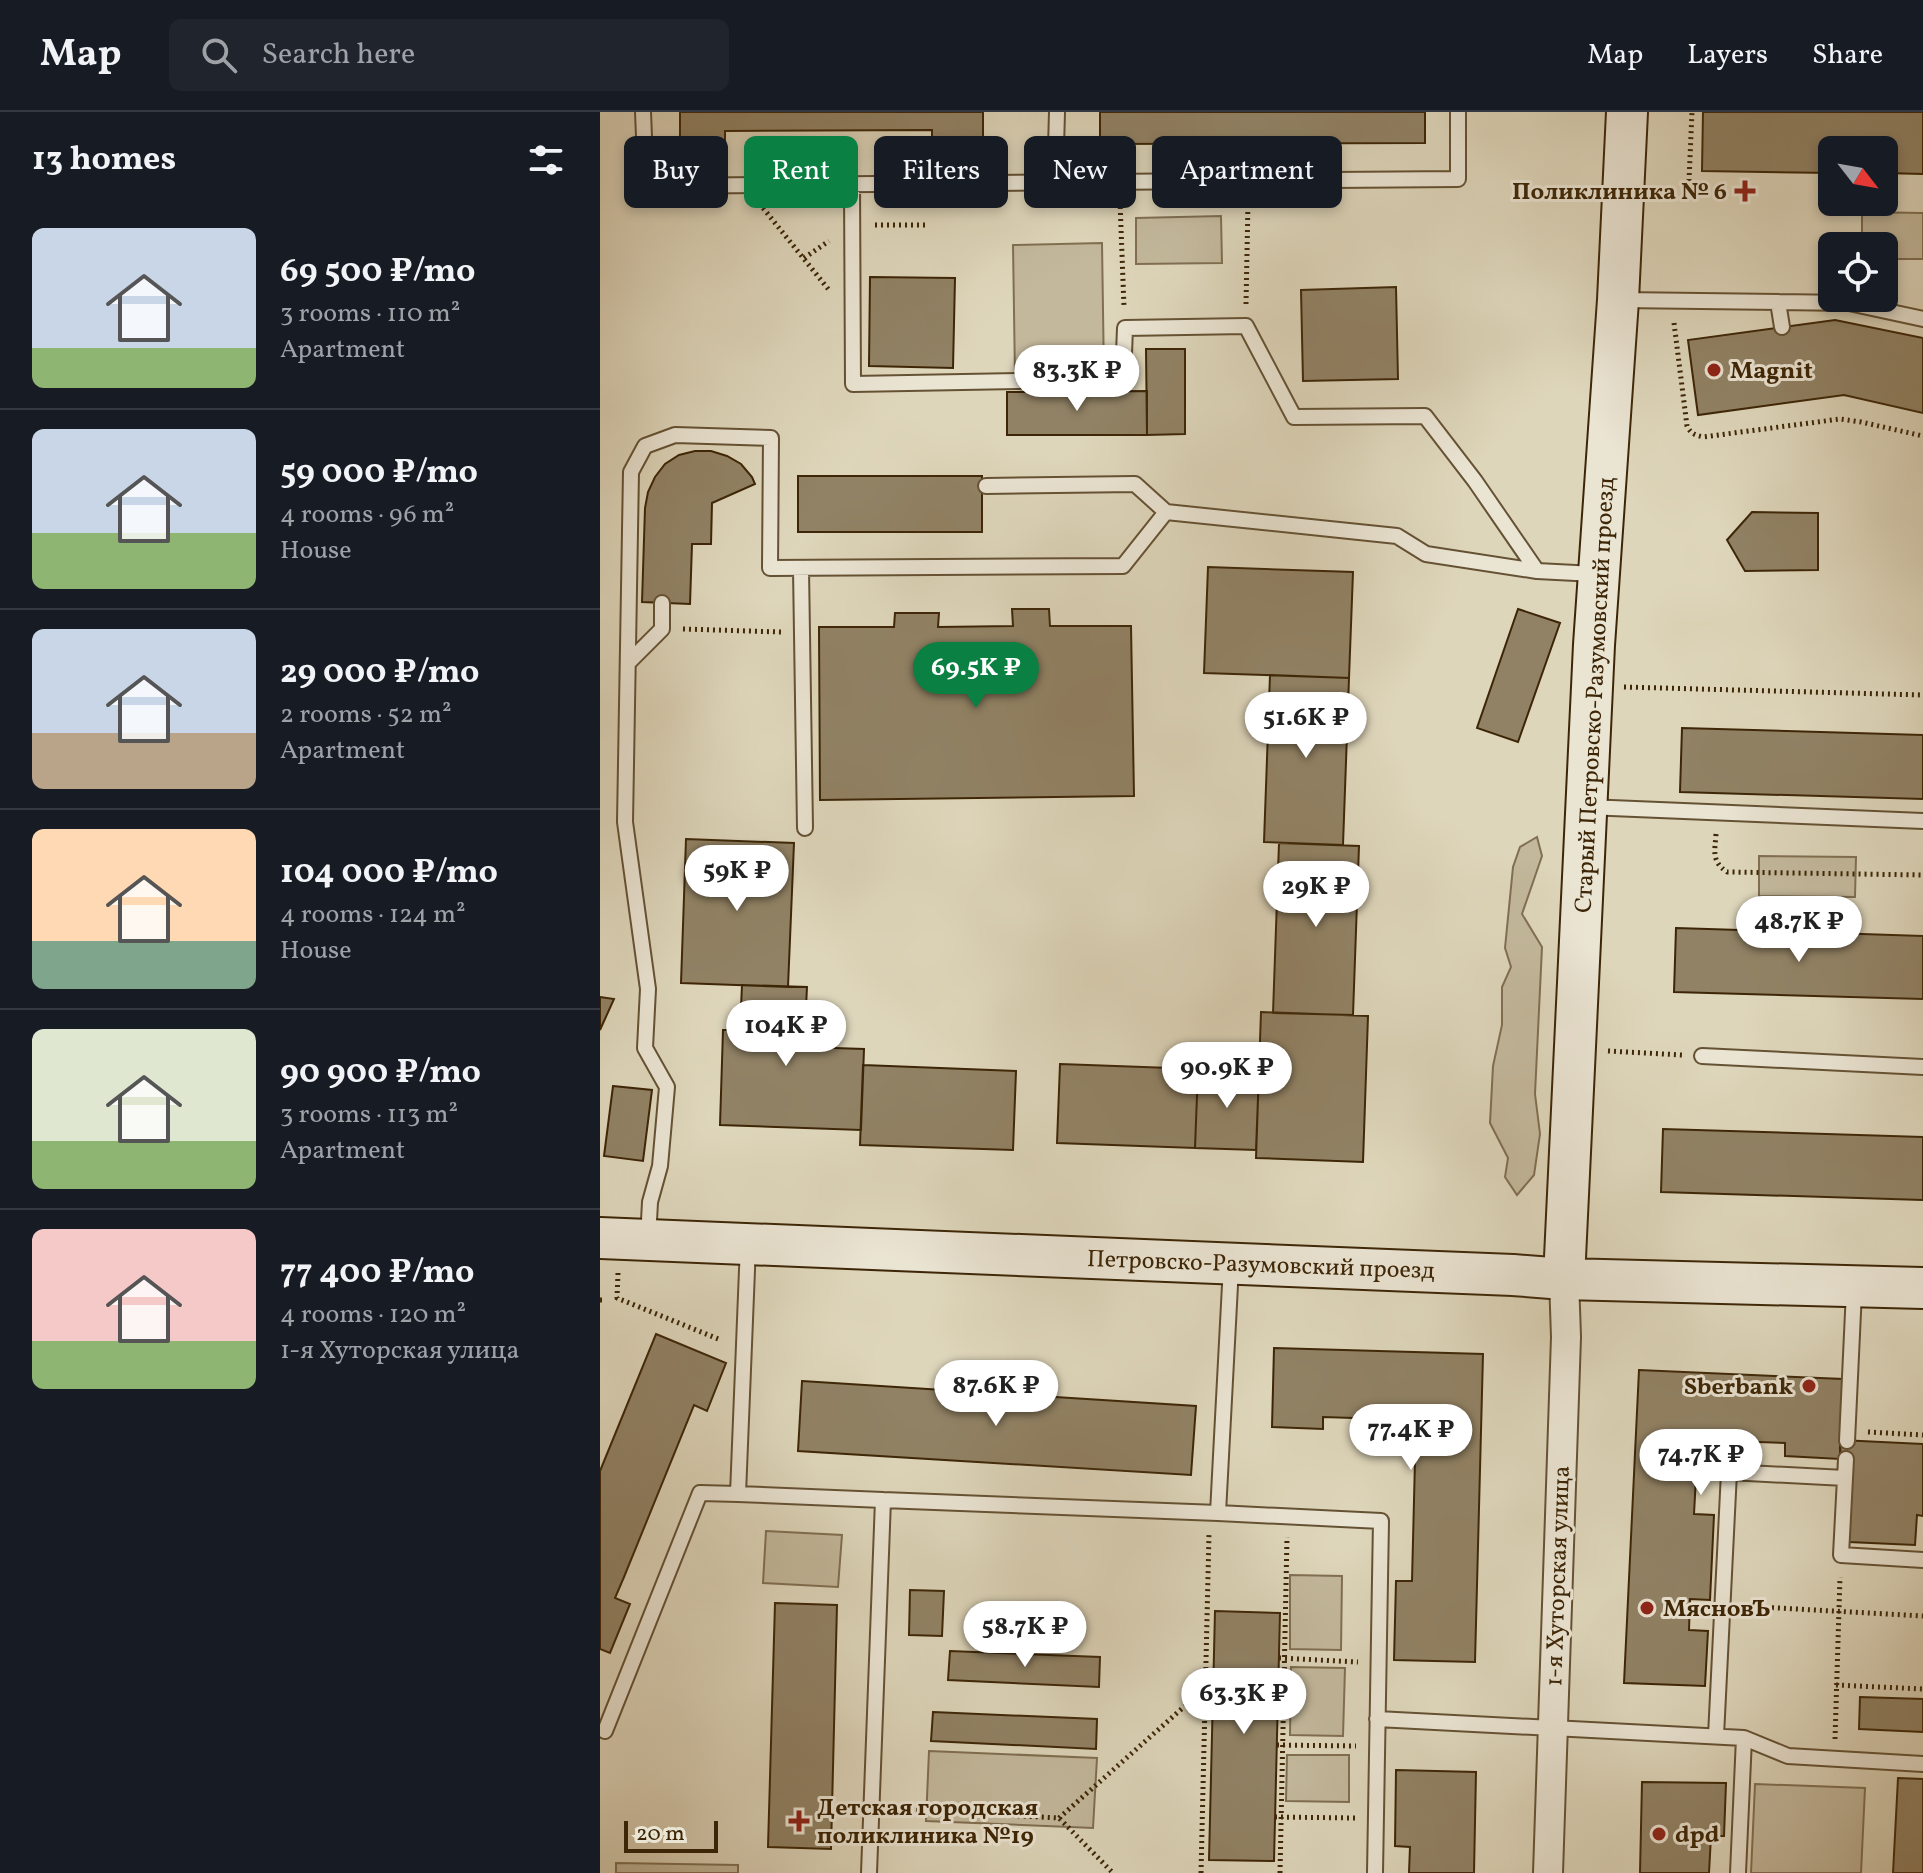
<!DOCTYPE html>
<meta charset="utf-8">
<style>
body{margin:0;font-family:Vollkorn,serif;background:#20242c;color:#f1f3f6;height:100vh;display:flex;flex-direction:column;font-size:30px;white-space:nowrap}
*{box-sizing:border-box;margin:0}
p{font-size:26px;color:#9ea1a6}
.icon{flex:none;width:44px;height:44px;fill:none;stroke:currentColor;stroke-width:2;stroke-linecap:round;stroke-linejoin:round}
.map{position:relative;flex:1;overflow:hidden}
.drawer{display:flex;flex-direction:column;background:#171b24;width:600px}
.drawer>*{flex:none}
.top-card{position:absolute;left:24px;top:24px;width:760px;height:72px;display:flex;gap:16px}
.needle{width:52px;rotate:121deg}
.controls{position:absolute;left:1218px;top:24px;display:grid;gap:16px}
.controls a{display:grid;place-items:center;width:80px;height:80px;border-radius:12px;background:#171b24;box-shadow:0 4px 12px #0003;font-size:40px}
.scale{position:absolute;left:24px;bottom:20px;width:94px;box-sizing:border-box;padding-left:8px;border:4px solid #3d2607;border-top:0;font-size:22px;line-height:28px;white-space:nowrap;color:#3d2607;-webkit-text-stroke:6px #eae4d3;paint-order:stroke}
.price{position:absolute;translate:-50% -68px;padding:0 18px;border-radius:28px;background:#fff;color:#222;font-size:26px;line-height:52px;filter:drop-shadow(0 2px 4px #0008)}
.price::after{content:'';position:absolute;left:50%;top:48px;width:24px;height:18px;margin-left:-12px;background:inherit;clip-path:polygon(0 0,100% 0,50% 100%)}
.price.selected{background:#0b8043;color:#fff}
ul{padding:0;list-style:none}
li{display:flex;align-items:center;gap:24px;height:200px;padding:0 32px}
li+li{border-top:2px solid #363941}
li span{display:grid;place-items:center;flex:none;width:224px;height:160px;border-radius:12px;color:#555}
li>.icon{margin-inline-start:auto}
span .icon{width:96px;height:96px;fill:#fffc;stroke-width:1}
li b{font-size:34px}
h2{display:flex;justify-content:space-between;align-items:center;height:96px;padding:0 32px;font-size:34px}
.tag{padding:0 28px;border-radius:12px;background:#171b24;box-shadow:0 4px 12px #0003;font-size:28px;line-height:72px}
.tag.selected{background:#0b8043;color:#fff}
header{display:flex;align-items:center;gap:48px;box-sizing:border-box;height:112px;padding:0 40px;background:#171b24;border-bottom:2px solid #363941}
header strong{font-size:38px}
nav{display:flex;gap:44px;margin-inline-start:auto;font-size:28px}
.search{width:560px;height:72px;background:#20242c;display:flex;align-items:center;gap:20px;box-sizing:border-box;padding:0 28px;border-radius:12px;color:#9ea1a6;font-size:30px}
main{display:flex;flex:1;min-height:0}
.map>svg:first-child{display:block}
.green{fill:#c3b89c;stroke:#806f52;stroke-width:2}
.building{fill:#918265;stroke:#3d2607;stroke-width:2}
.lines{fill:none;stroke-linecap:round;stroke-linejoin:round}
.lane-casing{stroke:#655234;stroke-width:18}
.street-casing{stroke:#655234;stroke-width:32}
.secondary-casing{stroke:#3d2607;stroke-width:44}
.path{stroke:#3d2607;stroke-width:5;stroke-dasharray:2 4;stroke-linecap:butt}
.lane{stroke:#eae4d3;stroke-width:14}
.street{stroke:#eae4d3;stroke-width:28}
.secondary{stroke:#eae4d3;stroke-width:40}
.poi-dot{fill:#8f2418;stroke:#eae4d3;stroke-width:3}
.labels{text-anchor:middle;stroke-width:6;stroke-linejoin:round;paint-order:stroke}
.poi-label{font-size:24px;font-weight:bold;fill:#3d2607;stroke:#eae4d3;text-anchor:start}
.street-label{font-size:24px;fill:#3d2607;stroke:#eae4d3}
</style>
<header>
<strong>Map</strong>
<div class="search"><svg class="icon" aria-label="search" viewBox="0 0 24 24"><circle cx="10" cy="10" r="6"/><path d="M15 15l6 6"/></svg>Search here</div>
<nav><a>Map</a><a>Layers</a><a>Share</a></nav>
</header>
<main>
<section class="drawer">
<h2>13 homes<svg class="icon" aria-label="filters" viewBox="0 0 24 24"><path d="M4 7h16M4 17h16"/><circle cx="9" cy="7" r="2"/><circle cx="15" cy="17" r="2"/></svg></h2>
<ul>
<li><span style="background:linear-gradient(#c9d6e8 75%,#8fb573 0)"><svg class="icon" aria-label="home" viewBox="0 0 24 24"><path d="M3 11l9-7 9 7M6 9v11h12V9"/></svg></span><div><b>69 500 ₽/mo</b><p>3 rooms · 110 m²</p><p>Apartment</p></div></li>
<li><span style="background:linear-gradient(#c9d6e8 65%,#8fb573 0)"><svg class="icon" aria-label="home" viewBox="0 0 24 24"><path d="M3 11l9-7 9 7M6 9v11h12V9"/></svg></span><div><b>59 000 ₽/mo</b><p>4 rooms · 96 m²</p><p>House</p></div></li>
<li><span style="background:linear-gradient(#c9d6e8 65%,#b9a48a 0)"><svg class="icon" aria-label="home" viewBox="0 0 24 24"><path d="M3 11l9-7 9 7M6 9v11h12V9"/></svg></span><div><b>29 000 ₽/mo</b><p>2 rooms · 52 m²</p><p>Apartment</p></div></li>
<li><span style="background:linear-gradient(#ffd9b3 70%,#7fa58c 0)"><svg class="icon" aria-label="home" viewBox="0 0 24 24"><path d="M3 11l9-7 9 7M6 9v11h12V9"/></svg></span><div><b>104 000 ₽/mo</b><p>4 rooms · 124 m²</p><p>House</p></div></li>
<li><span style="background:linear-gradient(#dfe7d0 70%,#8fb573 0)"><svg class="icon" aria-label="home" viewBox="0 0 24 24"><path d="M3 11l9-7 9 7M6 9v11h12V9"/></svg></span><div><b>90 900 ₽/mo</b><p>3 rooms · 113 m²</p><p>Apartment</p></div></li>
<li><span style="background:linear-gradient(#f6c9c9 70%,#8fb573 0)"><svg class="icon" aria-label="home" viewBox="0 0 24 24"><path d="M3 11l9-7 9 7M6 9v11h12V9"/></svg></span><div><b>77 400 ₽/mo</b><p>4 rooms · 120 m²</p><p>1-я Хуторская улица</p></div></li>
</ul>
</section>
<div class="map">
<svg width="1323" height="1761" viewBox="0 0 1323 1761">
<rect width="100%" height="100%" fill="#ded6bb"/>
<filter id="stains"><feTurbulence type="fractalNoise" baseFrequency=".0025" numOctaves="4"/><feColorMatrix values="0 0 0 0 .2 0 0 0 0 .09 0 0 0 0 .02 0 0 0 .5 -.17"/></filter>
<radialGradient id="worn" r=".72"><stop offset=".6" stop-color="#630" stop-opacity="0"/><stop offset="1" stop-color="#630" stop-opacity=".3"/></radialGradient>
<!-- green -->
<path class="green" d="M1262 100 1323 101V147H1284V134H1262Z
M621 104 622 151 536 152V106Z
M502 131 504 264 415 265 413 133Z
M937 725 942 744 922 802 942 835 935 982 940 1022 934 1063 917 1083 905 1065 908 1046 890 1011 893 954 902 913V875L911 855 905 836 913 755 920 735Z
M1159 744 1256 745 1255 785 1159 784Z
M166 1419 242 1423 238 1475 163 1471Z
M690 1463 742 1464 741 1538 690 1537Z
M691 1555 745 1556 743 1624 690 1623Z
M329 1639 497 1646 493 1716 326 1709Z
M687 1643H749V1690L686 1689Z
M1155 1672 1265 1676 1261 1761H1151Z
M16 1751 138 1753V1761H16Z"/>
<!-- building -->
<path class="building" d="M80 0H383V27H332V18L125 19V30H80Z
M500 0H825V31L500 32Z
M1103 0H1323V62L1284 61V38H1232V61L1102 59Z
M270 165 355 166 353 256 269 254Z
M796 175 798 267 703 269 701 178Z
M1235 208 1323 226V301L1244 283 1098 303 1088 228Z
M546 237H585V322L547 323Z
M547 279V323H407V280Z
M95 339H111L127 344 141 352 152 365 155 372 112 391 111 432H92L90 492 42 490 45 396 48 380 55 365 65 352 79 343Z
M198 364H382V420H198Z
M1152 400 1218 401V458L1145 459 1127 428Z
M608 455 753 460 749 566 604 561Z
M412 497H449L450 514H531L534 684 220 688 219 515H294L295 501H339L338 515 413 514Z
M918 497 960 511 918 630 877 616Z
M670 563 749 566 743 733 664 730Z
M1082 616 1323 623V687L1080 680Z
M86 727 194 731 188 875 81 871Z
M679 731 759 734 753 903 673 901Z
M1076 816 1323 824V887L1074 880Z
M142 873 207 875 204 935 264 937 261 1018 120 1013 123 918H140Z
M0 885 14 887 0 918Z
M661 900 768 904 763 1050 656 1046Z
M460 952 598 957 595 1036 457 1031Z
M263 953 416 959 413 1038 260 1033Z
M598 957 659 959 656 1038 595 1036Z
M13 974 52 978 43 1049 4 1044Z
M1063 1017 1323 1025V1088L1061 1080Z
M56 1222 126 1251 107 1299 94 1293 24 1465 15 1486 30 1492 10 1541 0 1537V1359Z
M674 1236 883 1242 875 1550 794 1548 796 1469H812L816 1308 723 1305V1317L672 1315Z
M1039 1258 1243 1267 1240 1347 1185 1344V1331L1098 1328 1094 1402 1114 1403 1110 1488 1090 1487 1089 1518 1108 1519 1105 1574 1024 1571Z
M202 1269 596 1294 591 1363 198 1339Z
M1240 1328 1323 1332V1404L1317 1403 1315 1433 1249 1430 1253 1347H1240Z
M310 1478 344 1479 342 1524 309 1523Z
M175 1491 237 1493 231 1737 168 1735Z
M615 1499 680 1501 674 1749 609 1748Z
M350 1539 500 1545 499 1575 348 1568Z
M1260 1585 1323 1587V1620L1259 1617Z
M333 1600 497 1607 496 1637 331 1629Z
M796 1658 876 1660 874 1761H809L810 1735 795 1734Z
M1298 1666 1323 1667V1761H1293Z
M1042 1670 1126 1671 1124 1724H1111L1109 1761H1040Z"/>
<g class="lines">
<!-- lane casing -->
<g class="lane-casing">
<path id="lane" d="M43 0 46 74 858 67V0
M455 71 457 0
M252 73 253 272 523 267 525 216 646 214 694 305 825 304 875 369 937 459
M1021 188 1249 191 1323 207
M1178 190 1182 215
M386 374 535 372 566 400 797 424 826 442 937 459 995 462
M201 457 205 716
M28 551 62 517V491
M987 695 1323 709
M1102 944 1323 955
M48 1127 50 1090 60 1054 67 975 45 936 48 877 25 710 31 360 45 334 75 323 171 326 170 456 523 454 566 400
M148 1133 138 1382 283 1388 269 1761
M631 1154 618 1401 781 1409 775 1761
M1247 1329 1254 1179
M1246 1347 1241 1443 1323 1448
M283 1388 618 1401
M777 1607 1144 1626 1138 1761
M5 1619 100 1381 138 1382
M1116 1624 1129 1360 1245 1366
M1144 1626 1188 1644 1323 1652"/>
</g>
<!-- street casing -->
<g class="street-casing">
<path id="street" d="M948 1761 966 1225 964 1167"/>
</g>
<!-- secondary casing -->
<g class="secondary-casing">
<path id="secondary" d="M0 1126 913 1163 964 1167 1323 1176
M964 1167 994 533 1018 188 1027 0"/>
</g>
<!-- path -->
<path class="path" d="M1089 69 1092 0
M520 89 524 195
M163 96 229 178
M275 113H328
M204 146 229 129
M646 192 648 90
M1074 211 1087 314C1091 322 1095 323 1103 325L1240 307 1261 310 1323 324
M83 517 181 520
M1024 575 1323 583
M1116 722C1115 739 1111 749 1127 760L1323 763
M1008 939 1082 943
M18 1161 17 1186 121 1228
M0 1188H5
M1268 1320 1323 1323
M1142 1494 1323 1504
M679 1546 758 1550
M1236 1573 1323 1577
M1235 1627 1240 1465
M677 1633 756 1634
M292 1697 459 1706 513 1761
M675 1705 755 1706
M459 1706 604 1577
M601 1761 609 1422
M680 1761 687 1425"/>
<!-- lane -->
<use href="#lane" class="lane"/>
<!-- street -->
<use href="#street" class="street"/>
<!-- secondary -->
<use href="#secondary" class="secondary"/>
</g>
<!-- markers -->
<g class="poi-dot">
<path d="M1141 67h8v8h8v8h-8v8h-8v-8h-8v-8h8z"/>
<circle cx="1114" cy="258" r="8"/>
<circle cx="1209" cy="1274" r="8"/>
<circle cx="1047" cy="1496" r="8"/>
<path d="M195 1697h8v8h8v8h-8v8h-8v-8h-8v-8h8z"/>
<circle cx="1059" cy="1722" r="8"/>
</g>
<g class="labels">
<!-- poi labels -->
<g class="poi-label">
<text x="1127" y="87" text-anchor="end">Поликлиника № 6</text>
<text x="1130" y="266">Magnit</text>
<text x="1193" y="1282" text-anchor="end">Sberbank</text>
<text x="1063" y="1504">МясновЪ</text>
<text x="217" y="1703">Детская городская<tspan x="217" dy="28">поликлиника №19</tspan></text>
<text x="1075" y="1730">dpd</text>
</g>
<!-- street labels -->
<g class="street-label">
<text transform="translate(994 583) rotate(-87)" y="8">Старый Петровско-Разумовский проезд</text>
<text transform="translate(661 1152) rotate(2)" y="8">Петровско-Разумовский проезд</text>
<text transform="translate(957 1464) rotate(-88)" y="8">1-я Хуторская улица</text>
</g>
</g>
<rect width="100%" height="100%" filter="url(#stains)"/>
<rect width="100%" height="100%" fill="url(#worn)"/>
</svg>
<div class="controls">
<a><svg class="needle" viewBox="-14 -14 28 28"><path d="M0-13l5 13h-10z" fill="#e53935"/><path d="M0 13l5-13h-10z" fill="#9ea1a6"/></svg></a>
<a><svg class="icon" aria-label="locate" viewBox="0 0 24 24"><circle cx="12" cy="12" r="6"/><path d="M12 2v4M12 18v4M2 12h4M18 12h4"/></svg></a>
</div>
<div class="scale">20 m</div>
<b class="price" style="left:477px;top:301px">83.3K ₽</b>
<b class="price selected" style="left:376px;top:598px">69.5K ₽</b>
<b class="price" style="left:706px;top:648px">51.6K ₽</b>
<b class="price" style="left:137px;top:801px">59K ₽</b>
<b class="price" style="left:716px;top:817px">29K ₽</b>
<b class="price" style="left:1199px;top:852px">48.7K ₽</b>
<b class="price" style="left:186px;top:956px">104K ₽</b>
<b class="price" style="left:627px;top:998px">90.9K ₽</b>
<b class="price" style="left:396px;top:1316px">87.6K ₽</b>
<b class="price" style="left:811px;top:1360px">77.4K ₽</b>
<b class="price" style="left:1101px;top:1385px">74.7K ₽</b>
<b class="price" style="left:425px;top:1557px">58.7K ₽</b>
<b class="price" style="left:644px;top:1624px">63.3K ₽</b>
<div class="top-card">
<a class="tag">Buy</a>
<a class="tag selected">Rent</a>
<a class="tag">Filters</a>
<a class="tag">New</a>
<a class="tag">Apartment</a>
</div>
</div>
</main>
